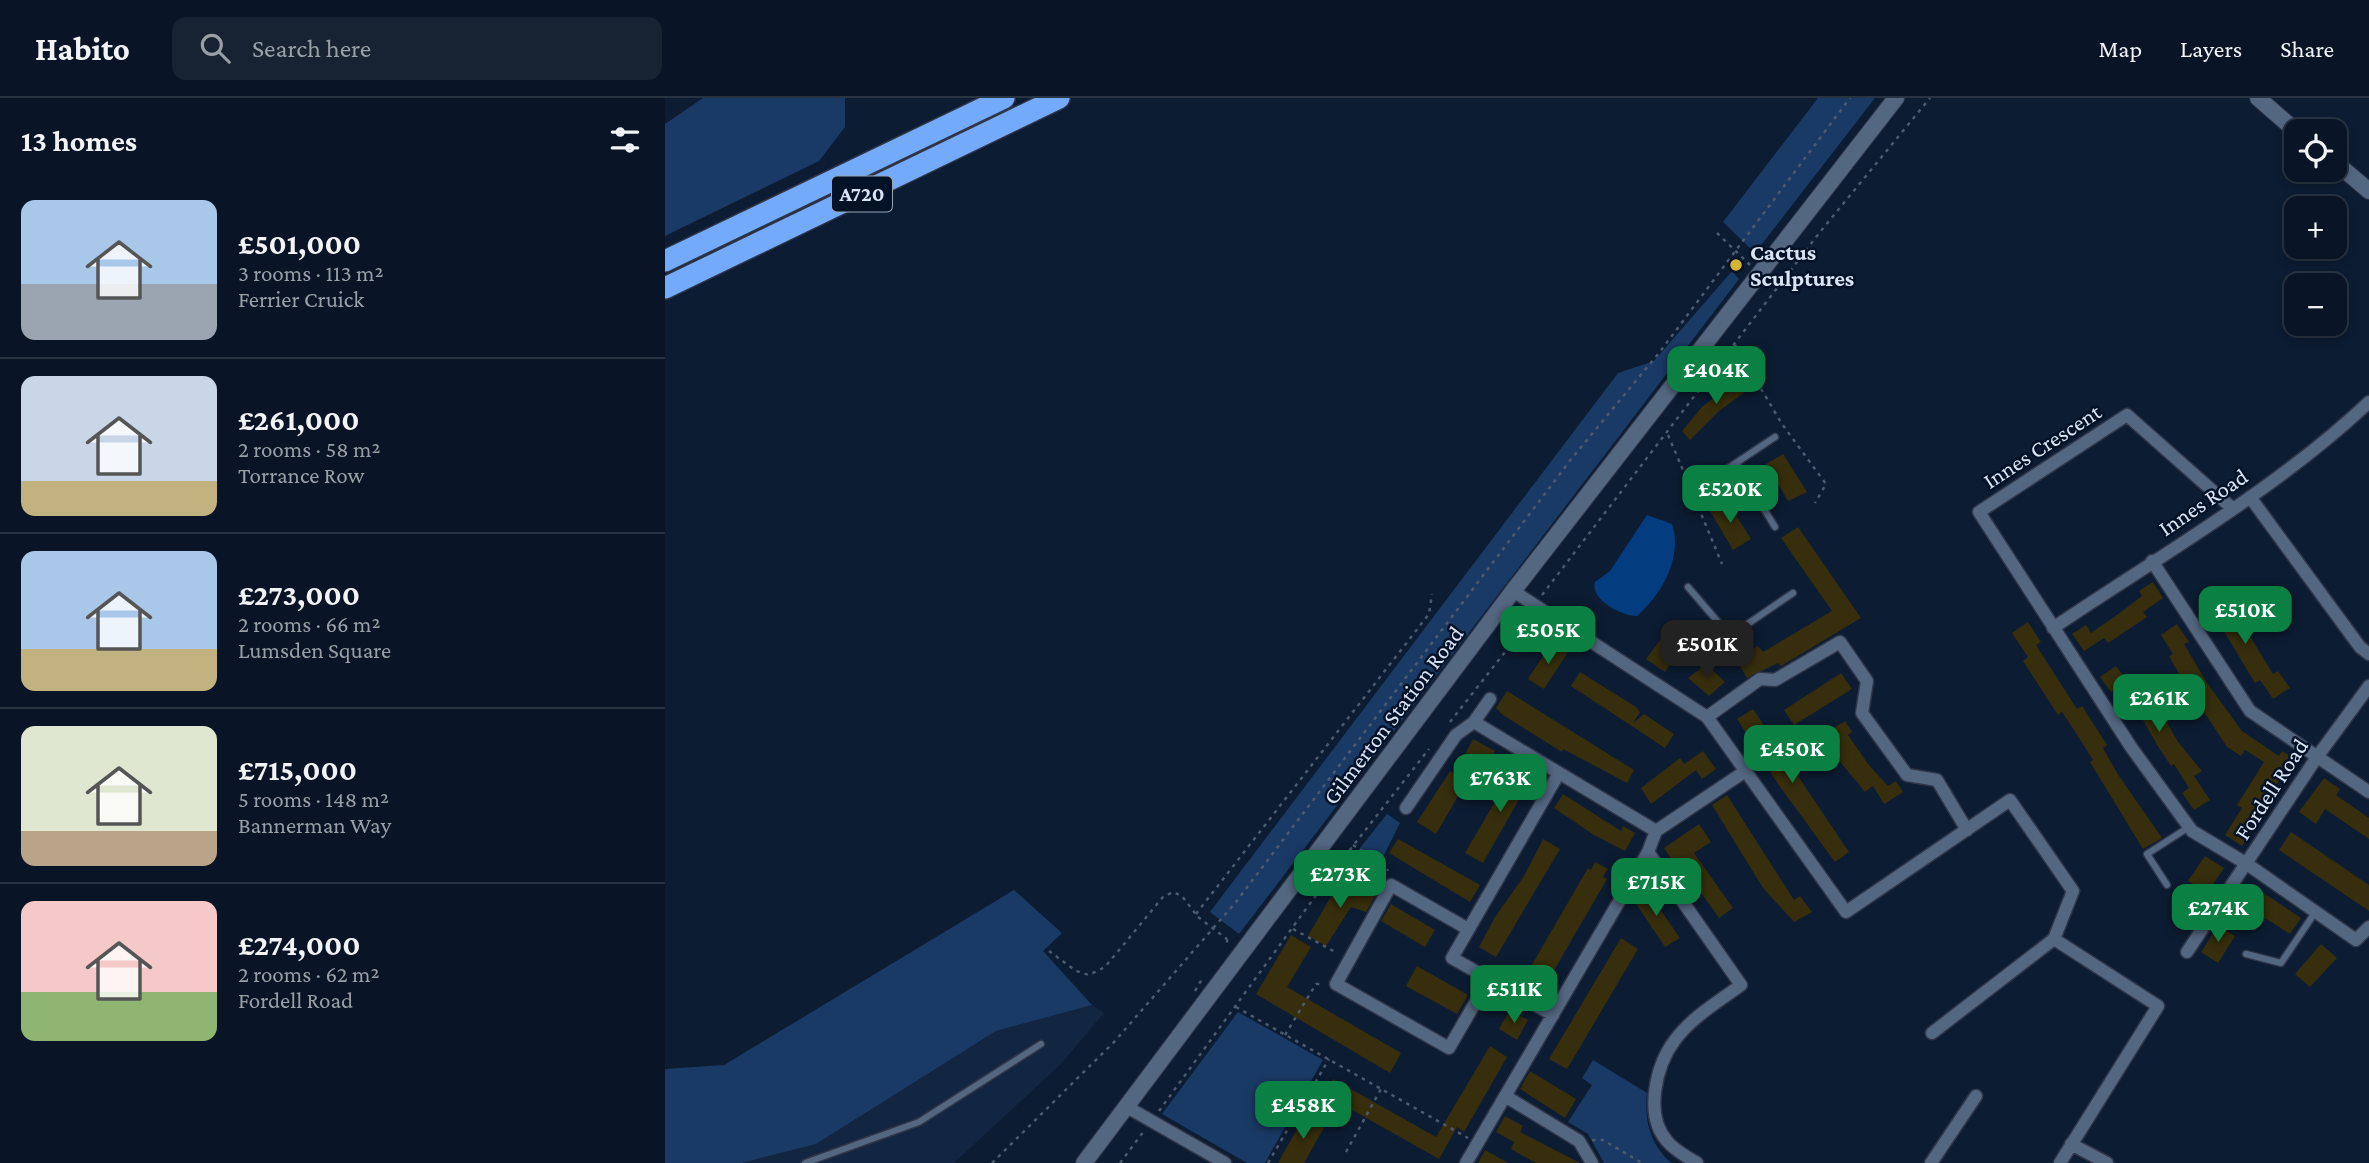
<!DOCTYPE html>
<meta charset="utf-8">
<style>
body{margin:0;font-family:"Crimson Pro",serif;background:#172232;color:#f1f3f6;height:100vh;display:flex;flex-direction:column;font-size:26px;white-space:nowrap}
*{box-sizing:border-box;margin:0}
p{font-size:23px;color:#999fa7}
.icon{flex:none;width:38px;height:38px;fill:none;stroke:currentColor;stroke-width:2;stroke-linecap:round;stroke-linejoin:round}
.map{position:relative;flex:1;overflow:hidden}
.details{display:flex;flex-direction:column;background:#091526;width:665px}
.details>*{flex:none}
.fabs{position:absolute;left:1619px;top:21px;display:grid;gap:14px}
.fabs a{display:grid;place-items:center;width:63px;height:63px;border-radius:14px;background:#091526;box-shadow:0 4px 10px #0003,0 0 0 2px #293443;font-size:35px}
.price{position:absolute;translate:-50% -60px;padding:0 16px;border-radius:14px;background:#0b8043;color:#fff;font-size:23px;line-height:46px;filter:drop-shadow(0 2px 4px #0008)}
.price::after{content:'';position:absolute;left:50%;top:42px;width:21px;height:16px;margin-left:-10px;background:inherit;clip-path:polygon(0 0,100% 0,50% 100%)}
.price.selected{background:#222;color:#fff}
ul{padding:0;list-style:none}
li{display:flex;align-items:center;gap:21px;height:175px;padding:0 21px}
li+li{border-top:2px solid #293443}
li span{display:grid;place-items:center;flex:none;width:196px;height:140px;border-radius:14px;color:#555}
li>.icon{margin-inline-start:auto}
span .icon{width:84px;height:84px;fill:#fffc;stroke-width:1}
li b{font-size:30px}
h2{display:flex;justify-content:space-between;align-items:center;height:84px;padding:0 21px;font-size:30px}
header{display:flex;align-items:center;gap:42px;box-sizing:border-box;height:98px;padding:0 35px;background:#091526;border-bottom:2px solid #293443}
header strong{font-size:33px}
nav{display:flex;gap:38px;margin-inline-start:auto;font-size:24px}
.search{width:490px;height:63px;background:#172232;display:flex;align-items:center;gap:18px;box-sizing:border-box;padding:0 24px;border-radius:14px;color:#999fa7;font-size:26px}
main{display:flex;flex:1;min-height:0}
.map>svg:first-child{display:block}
.built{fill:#122641}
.green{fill:#1a3a66}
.water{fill:#043c80}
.building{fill:#372e0d}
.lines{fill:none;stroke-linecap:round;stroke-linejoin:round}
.lane-casing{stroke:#303649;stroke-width:9}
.street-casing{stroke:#303649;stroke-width:15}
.secondary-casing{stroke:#303649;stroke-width:18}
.highway-casing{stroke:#303649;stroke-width:24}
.path{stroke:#4c5a6e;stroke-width:2.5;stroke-dasharray:3.5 5;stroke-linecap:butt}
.lane{stroke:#546781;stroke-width:6}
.street{stroke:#546781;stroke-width:12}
.secondary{stroke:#546781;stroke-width:16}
.highway{stroke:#73abfa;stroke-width:21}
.path-bridge{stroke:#4c5a6e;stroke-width:2.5;stroke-dasharray:3.5 5;stroke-linecap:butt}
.poi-dot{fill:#d6b534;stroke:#041227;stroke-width:2.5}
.labels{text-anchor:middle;stroke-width:5;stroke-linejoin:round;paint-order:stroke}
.shield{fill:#041227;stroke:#99a5b6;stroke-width:2}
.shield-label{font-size:21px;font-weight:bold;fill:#d9e4f4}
.poi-label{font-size:23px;font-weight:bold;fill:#d9e4f4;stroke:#041227;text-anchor:start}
.street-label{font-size:23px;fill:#d9e4f4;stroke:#041227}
</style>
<header>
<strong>Habito</strong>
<div class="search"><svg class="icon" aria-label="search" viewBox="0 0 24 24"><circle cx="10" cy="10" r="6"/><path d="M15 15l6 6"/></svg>Search here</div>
<nav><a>Map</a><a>Layers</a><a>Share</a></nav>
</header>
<main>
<section class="details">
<h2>13 homes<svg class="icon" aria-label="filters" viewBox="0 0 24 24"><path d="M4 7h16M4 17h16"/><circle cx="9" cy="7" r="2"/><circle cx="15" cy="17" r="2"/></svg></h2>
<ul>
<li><span style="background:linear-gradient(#a9c7e8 60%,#9aa5b1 0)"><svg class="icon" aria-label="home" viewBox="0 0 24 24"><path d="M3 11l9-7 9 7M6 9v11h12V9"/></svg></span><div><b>£501,000</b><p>3 rooms · 113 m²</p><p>Ferrier Cruick</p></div></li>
<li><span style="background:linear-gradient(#c9d6e8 75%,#c2b280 0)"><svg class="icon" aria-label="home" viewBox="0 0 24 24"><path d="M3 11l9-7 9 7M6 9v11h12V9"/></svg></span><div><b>£261,000</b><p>2 rooms · 58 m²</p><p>Torrance Row</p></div></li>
<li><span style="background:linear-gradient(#a9c7e8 70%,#c2b280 0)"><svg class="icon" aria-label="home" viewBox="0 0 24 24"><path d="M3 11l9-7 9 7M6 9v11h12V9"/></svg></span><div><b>£273,000</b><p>2 rooms · 66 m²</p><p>Lumsden Square</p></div></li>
<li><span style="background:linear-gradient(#dfe7d0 75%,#b9a48a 0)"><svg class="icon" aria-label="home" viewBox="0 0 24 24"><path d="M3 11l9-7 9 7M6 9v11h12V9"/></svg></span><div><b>£715,000</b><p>5 rooms · 148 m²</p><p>Bannerman Way</p></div></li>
<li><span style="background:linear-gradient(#f6c9c9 65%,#8fb573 0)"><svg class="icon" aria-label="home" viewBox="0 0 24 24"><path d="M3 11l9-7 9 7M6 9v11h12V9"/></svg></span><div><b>£274,000</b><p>2 rooms · 62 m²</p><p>Fordell Road</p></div></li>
</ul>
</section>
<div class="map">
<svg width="1704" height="1065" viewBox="0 0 1704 1065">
<rect width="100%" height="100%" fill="#0c1c32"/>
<!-- built -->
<path class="built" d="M427 907 439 915 396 966 289 1065H77L151 1046 331 933Z"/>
<!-- green -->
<path class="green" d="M38 0H180V29L154 63 0 138V26Z
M1153 0H1210L1090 155 1058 124Z
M1067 173 1074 181 574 836 545 814 953 275 989 263Z
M722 716 735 725 714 767 719 779 710 794 676 774Z
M349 792 397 835 378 853 427 907 331 933 151 1046 77 1065H0V971L59 967Z
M573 914 658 962 600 1065H582L497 1016Z
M928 962 982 995C979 1022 985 1046 1006 1065H939L923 1036 903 1024 927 987 917 980Z"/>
<!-- water -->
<path class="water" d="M982 417 1007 426C1018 459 997 496 972 518 957 518 925 502 930 484L945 473Z"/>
<!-- building -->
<path class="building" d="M1076 278 1087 289 1054 313 1025 342 1017 333 1037 309Z
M1118 356 1142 394 1123 403 1101 366Z
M1062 403 1086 441 1068 452 1045 413Z
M1133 429 1196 520 1116 568 1113 565 1082 580 1072 563 1085 553 1093 548 1098 554 1167 513 1116 440Z
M1488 484 1498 500 1478 514 1482 519 1443 545 1439 540 1419 553 1407 536 1421 527 1426 535 1456 514 1477 498 1474 493Z
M1557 492 1608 576 1613 573 1625 590 1608 601 1595 582 1590 585 1540 502Z
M1363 524 1376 544 1371 547 1412 611 1417 608 1442 647 1438 650 1452 675 1497 740 1478 751 1425 664 1428 662 1409 632 1397 614 1393 617 1358 563 1363 559 1347 535Z
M1512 526 1524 544 1519 546 1542 585 1577 633 1614 658 1617 653 1634 663 1621 681 1617 678 1597 708 1595 707 1584 725 1589 729 1577 748 1560 737 1577 710 1572 707 1599 664 1580 652 1576 658 1562 649 1539 614 1536 616 1504 558 1508 556 1496 537Z
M1001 534 1018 546 1000 574 981 561Z
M887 544 903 554 879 591 863 581Z
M1041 566 1060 584 1044 598 1023 580Z
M1451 568 1466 588 1470 585 1485 609 1491 605 1513 644 1537 673 1529 678 1545 702 1529 712 1517 695 1524 690 1509 666 1506 668 1494 650 1471 610 1465 615 1448 592 1446 594 1435 579Z
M915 574 971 609 975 614 968 625 979 616 1009 636 1000 650 906 588Z
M1176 575 1187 591 1129 627 1119 612Z
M842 593 969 672 962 685 898 651 897 654 838 617 831 610Z
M1088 611 1184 754 1170 764 1113 686 1072 621Z
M1180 623 1187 634 1183 637 1203 666 1223 688 1231 683 1238 694 1219 706 1208 688 1200 694 1167 654 1171 651 1161 635Z
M808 641 830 653 828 658 837 664 832 674 799 658Z
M1038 653 1051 671 1037 681 1031 672 986 706 976 690 1015 660 1019 666Z
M860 667 874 675 866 692 861 689 818 765 800 755 832 700 830 699 840 680 850 686Z
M785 673 802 683 771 736 752 724Z
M1659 680 1675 691 1671 697 1704 720V741L1660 711 1651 726 1634 714Z
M898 696 956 733 958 728 970 735 960 753 929 737 889 710Z
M1062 697 1129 802 1135 798 1147 814 1129 824 1098 790 1047 707Z
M1034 726 1046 744 1029 755 1068 810 1054 820 1015 765 1011 768 999 750Z
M1626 734 1704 787V813L1614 752Z
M733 741 815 787 805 804 724 755Z
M878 741 895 751 831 859 814 849 830 819 859 778Z
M1540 758 1559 770 1542 795 1546 798 1524 831 1507 819 1530 787 1523 783Z
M930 764 943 771 938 779 942 781 880 888 861 877 923 770 926 772Z
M677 779 710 798 701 814 686 809 661 848 643 838Z
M1585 786 1636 820 1625 836 1600 820 1596 826 1570 809Z
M981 791 1015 840 1000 849 967 800Z
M726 806 770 832 760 849 716 823Z
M1553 828 1570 838 1553 865 1536 854Z
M626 837 646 849 622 889 736 955 725 975 591 896Z
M956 840 973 851 902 971 884 961Z
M1656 846 1672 860 1645 889 1630 876Z
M752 868 803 897 792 916 741 888Z
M845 912 863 922 852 942 834 931Z
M825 948 842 959 799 1034 792 1029 774 1061 659 996 668 981 771 1039Z
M865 973 911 1001 900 1020 855 991Z
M641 1015 661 1026 639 1065H613Z
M840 1018 858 1028 855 1034 915 1065H871L846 1051 849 1044 831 1034Z
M820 1052 843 1065H813Z"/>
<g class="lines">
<!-- lane casing -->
<g class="lane-casing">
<path id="lane" d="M1110 339 1071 365 1110 429
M1027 394 1071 365
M1023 489 1065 538 1128 495
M1044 561 1065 538
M1502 787 1482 756 1524 729
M1581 856 1616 865 1651 813
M140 1065 254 1024 376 946"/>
</g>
<!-- street casing -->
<g class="street-casing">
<path id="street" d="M1585 399 1695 549 1704 556
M1567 410 1462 317 1314 414 1466 649 1527 733 1582 766 1691 842 1704 829
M1487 463 1585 613 1704 694
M848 493 1042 619 1181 814 1345 702 1408 793 1389 841 1267 935
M1388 530C1493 459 1612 391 1704 304
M1042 619 1095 581 1110 582 1175 544 1202 583 1197 615 1242 677 1272 682 1302 732
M809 624 991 733
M741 710 791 637 809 624 825 601
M983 754 1076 887C1053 904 1027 919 1010 942 991 967 979 1017 1002 1043 1009 1052 1022 1059 1032 1065
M803 831 726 787 671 886 784 950 824 881
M1389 841 1493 908 1395 1065
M1522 854 1652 659 1704 588
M888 917 787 860 894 675
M840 998 914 1043 927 1065
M462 1009 560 1065
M1406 1046 1442 1065
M801 1065 983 754 991 733 1079 674
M1266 1065 1311 998"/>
</g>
<!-- secondary casing -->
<g class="secondary-casing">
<path id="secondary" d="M1593 0 1631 33
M1670 64 1704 93
M419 1065 848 493 1231 0"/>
</g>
<!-- highway casing -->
<g class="highway-casing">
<path id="highway" d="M0 163 339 0
M0 190 394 0"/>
</g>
<!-- path -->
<path class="path" d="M1052 135 1085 167
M1070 247 1117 326 1161 386 1150 405
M1003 337 1024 386
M1030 401 1057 466
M877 497 1155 134 1265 0
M785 624 851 540 863 516
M688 747 721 768 723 773
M531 816 764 516 767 496
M628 831 672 855
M562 841V849
M384 853 411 873 424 877 440 869 498 799 508 794 517 798 533 819
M530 893 537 881
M571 909 803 1040
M620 937 651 886H658
M494 1013 673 767 764 651
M927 1042H938L977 1065
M681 1054 716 991
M327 1065 450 943 571 804 907 360 994 255 1185 0
M455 1065 479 1033
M603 1065 664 961"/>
<!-- lane -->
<use href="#lane" class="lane"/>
<!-- street -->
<use href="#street" class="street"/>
<!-- secondary -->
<use href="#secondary" class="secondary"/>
<!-- highway -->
<use href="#highway" class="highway"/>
<!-- path-bridge -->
<path class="path-bridge" d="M533 819 562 841"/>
</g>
<!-- markers -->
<circle class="poi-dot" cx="1071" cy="167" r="7"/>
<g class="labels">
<!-- shield labels -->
<rect class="shield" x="167" y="78.5" width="60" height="35" rx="5"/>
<g class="shield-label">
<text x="197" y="103">A720</text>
</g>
<!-- poi labels -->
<g class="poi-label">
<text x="1085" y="162">Cactus<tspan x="1085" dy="26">Sculptures</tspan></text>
</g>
<!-- street labels -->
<g class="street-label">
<text transform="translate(1377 348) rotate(-33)" y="8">Innes Crescent</text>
<text transform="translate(1538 404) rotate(-34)" y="8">Innes Road</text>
<text transform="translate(728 617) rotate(-53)" y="8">Gilmerton Station Road</text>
<text transform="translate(1606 691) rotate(-57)" y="8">Fordell Road</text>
</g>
</g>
</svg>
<div class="fabs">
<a><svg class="icon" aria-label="locate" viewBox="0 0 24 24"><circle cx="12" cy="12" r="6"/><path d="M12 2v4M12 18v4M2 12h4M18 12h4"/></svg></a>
<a>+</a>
<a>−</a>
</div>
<b class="price" style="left:1051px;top:308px">£404K</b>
<b class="price" style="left:1065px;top:427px">£520K</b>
<b class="price" style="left:1580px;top:548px">£510K</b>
<b class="price" style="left:883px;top:568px">£505K</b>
<b class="price selected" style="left:1042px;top:582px">£501K</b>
<b class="price" style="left:1494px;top:636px">£261K</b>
<b class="price" style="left:1127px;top:687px">£450K</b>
<b class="price" style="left:835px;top:716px">£763K</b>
<b class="price" style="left:675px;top:812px">£273K</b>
<b class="price" style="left:991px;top:820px">£715K</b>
<b class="price" style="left:1553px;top:846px">£274K</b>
<b class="price" style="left:849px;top:927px">£511K</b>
<b class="price" style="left:638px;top:1043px">£458K</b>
</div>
</main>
